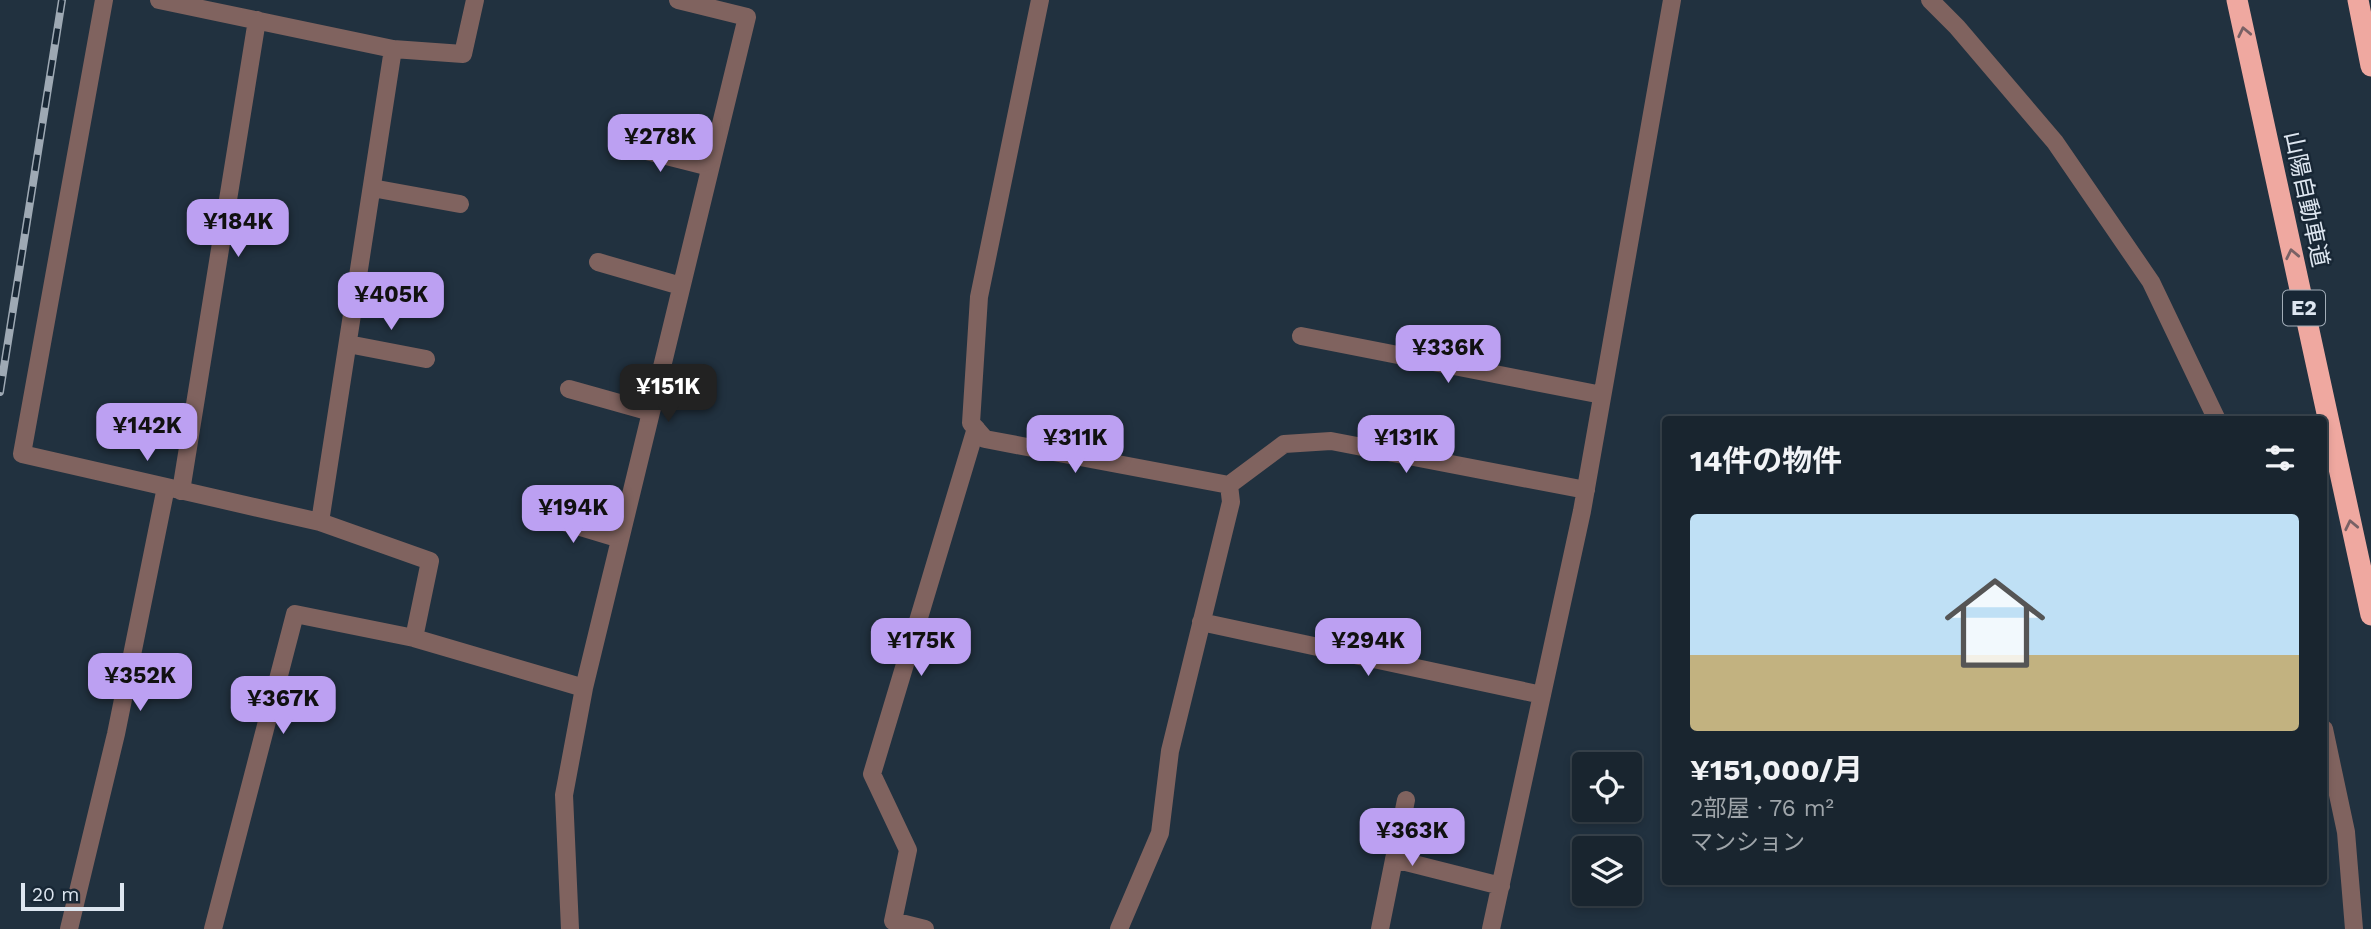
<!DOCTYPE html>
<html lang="ja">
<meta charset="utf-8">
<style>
body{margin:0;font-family:"Work Sans","Noto Sans JP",sans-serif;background:#222d37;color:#f1f3f6;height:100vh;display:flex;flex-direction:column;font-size:26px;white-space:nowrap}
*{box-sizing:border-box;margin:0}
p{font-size:23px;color:#9fa5aa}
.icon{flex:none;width:38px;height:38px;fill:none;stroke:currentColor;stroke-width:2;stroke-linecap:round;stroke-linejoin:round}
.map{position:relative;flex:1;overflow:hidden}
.sheet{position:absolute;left:1662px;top:416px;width:665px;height:469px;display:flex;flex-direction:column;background:#19252f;border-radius:7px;box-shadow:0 4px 10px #0003,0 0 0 2px #37424b}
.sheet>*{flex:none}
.controls{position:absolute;left:1572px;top:752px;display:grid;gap:14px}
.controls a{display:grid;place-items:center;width:70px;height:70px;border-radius:7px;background:#19252f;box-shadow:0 4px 10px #0003,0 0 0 2px #37424b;font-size:35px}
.scale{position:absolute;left:21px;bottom:18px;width:103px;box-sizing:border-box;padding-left:7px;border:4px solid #dde6f0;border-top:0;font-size:19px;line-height:24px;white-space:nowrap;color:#dde6f0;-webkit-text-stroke:5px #182735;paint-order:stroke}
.price{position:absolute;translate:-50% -60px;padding:0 16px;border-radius:14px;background:#bca0f2;color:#111;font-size:23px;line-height:46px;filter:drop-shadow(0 2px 4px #0008)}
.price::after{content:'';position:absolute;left:50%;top:42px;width:21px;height:16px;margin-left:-10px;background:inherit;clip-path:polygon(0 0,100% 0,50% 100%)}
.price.selected{background:#222;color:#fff}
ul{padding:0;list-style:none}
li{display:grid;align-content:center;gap:14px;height:371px;padding:0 28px}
li span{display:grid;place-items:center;height:217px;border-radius:7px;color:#555}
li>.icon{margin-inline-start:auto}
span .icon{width:126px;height:126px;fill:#fffc;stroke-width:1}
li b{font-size:30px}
h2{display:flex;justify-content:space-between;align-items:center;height:84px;padding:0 28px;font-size:30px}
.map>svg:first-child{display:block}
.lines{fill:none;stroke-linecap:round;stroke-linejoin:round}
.minor{stroke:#80635f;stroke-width:18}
.highway{stroke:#efa8a0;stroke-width:21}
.rail-casing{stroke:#9ea9b4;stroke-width:8}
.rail{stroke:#182735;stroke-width:5;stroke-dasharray:16;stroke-linecap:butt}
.oneway{stroke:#796165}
.labels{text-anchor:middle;stroke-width:5;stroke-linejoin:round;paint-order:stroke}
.shield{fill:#182735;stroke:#a2adb8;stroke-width:2}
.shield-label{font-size:21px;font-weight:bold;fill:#dde6f0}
.street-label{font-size:23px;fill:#dde6f0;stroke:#182735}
</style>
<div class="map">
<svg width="2371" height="929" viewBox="0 0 2371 929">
<rect width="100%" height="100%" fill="#21313f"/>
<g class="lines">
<!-- minor -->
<path class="minor" d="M104 0 22 454 320 522 430 561 414 638 584 688
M159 0 393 49 463 54 475 0
M1040 0 979 297 971 423 985 439 1229 485 1231 502 1170 751 1160 833 1119 929
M1930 0 1957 27 2055 142 2151 282 2217 420
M619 144 710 167
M372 188 460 204
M598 262 681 286
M1301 336 1602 395
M348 344 426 359
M569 389 651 412
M1229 485 1284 444 1331 441 1586 490
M181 491 257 20
M537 514 620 539
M320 522 393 49
M1201 622 1542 695
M2324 729 2346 832 2354 929
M1394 859 1501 886
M69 929 116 734 166 487
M213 929 295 614 414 638
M570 929 564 795 584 688 747 17 678 0
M925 929 893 921 908 850 872 774 976 428
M1380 929 1406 800
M1491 929 1582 511 1672 0"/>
<!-- highway -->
<path class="highway" d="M2237 0 2371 615
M2358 0 2371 66"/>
<!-- rail casing -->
<g class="rail-casing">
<path id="rail" d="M0 392 62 0"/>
</g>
<!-- rail -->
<use href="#rail" class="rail"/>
</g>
<!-- one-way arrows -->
<defs><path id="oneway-chevron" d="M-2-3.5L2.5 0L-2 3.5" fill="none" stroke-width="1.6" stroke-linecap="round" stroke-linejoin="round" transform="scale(1.75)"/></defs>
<g class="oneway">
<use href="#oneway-chevron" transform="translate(2244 32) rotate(-102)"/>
<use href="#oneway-chevron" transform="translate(2292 254) rotate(-102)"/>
<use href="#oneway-chevron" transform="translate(2351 525) rotate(-102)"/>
</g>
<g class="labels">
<!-- shield labels -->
<rect class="shield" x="2283" y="290.5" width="42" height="35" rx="5"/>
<g class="shield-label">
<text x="2304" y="315">E2</text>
</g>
<!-- street labels -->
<g class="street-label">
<text transform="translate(2307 199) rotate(78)" y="8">山陽自動車道</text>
</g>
</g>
</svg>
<div class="controls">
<a><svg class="icon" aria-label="locate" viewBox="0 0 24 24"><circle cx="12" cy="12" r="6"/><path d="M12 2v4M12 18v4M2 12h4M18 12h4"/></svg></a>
<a><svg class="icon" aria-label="layers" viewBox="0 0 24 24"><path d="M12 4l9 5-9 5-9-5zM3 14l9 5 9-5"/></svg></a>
</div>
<div class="scale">20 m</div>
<b class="price" style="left:660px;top:174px">¥278K</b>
<b class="price" style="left:238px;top:259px">¥184K</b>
<b class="price" style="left:391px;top:332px">¥405K</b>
<b class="price" style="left:1448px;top:385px">¥336K</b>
<b class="price selected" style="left:668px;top:424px">¥151K</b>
<b class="price" style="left:147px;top:463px">¥142K</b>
<b class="price" style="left:1075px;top:475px">¥311K</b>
<b class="price" style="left:1406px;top:475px">¥131K</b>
<b class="price" style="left:573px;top:545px">¥194K</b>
<b class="price" style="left:921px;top:678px">¥175K</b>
<b class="price" style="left:1368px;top:678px">¥294K</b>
<b class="price" style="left:140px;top:713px">¥352K</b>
<b class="price" style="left:283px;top:736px">¥367K</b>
<b class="price" style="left:1412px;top:868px">¥363K</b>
<section class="sheet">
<h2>14件の物件<svg class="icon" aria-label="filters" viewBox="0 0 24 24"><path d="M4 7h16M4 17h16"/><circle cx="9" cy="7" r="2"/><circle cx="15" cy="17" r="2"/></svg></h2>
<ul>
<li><span style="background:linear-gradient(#bfe0f5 65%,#c2b280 0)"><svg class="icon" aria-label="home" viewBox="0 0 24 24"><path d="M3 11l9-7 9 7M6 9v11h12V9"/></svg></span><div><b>¥151,000/月</b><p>2部屋 · 76 m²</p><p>マンション</p></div></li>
</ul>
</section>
</div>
